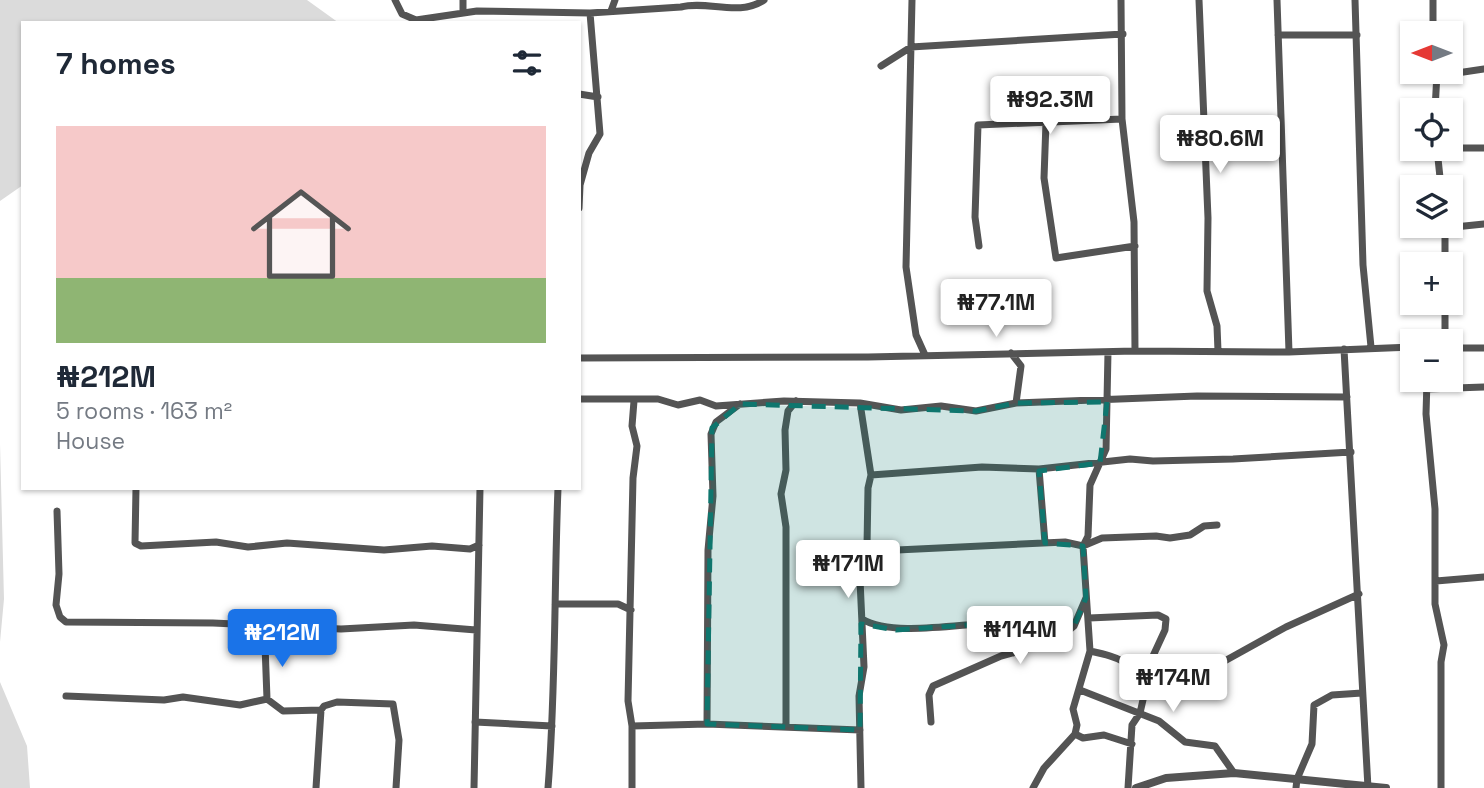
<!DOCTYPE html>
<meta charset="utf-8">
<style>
body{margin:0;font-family:"Space Grotesk",sans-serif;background:#f2f2f3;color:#1f2937;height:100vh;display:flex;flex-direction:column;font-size:26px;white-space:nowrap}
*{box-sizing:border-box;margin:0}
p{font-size:23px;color:#747a83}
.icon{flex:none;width:38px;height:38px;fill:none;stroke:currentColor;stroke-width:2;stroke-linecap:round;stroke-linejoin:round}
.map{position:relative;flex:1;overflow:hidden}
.panel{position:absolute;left:21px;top:21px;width:560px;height:469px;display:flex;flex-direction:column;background:#fff;border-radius:0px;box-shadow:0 2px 5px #0004}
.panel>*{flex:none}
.needle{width:46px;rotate:270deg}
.buttons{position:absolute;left:1400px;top:21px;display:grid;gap:14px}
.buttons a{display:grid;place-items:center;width:63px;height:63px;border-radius:0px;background:#fff;box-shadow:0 2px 5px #0004;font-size:35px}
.price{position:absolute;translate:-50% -60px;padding:0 16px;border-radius:7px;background:#fff;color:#222;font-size:23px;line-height:46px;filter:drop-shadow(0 2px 4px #0008)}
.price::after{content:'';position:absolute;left:50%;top:42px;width:21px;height:16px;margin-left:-10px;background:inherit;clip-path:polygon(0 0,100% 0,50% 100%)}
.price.current{background:#1a73e8;color:#fff}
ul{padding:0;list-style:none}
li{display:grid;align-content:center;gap:14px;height:371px;padding:0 35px}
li+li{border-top:2px solid #e0e1e3}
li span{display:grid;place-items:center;height:217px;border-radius:0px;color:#555}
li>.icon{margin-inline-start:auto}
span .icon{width:126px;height:126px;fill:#fffc;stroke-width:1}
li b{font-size:30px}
h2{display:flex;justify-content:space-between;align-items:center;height:84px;padding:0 35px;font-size:30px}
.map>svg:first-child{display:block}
.green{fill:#dbdbdb}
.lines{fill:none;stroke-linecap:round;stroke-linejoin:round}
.minor{stroke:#545454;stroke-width:7}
.tertiary{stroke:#545454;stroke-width:8}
.marked{fill:#0f766e;fill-opacity:0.2;stroke:#0f766e;stroke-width:5;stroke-dasharray:14 9;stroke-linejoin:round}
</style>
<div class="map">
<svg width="1484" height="788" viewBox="0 0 1484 788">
<rect width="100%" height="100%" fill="#fff"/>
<!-- green -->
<path class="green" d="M0 0H307L339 23H23V185L0 201Z
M0 444 4 599 0 642Z
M0 682 27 746 30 788H0Z"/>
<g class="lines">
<!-- minor -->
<path class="minor" d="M395 0 402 14 416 20 477 11 590 13 681 7C707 0 739 17 764 0
M463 0V12
M912 0 906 267 916 335 925 355
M1121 0 1122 119 1134 222 1135 351
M1199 0 1208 218 1207 291 1217 326 1218 351
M1277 0 1289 352
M1355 0 1363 265 1371 347
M611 11 615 0
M1433 33V0
M1278 35H1357
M881 66 911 47 1123 34
M1437 76 1484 69
M579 94 598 97
M1435 110 1437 73
M1046 122 1044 178 1056 258 1135 246
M1451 148H1484
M1437 149 1441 187
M579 208 580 185 589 153 600 134 590 13
M1445 226V264
M1445 228 1484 224
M979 246 975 217 978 125 1122 119
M1445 303V341
M1451 348H1484
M1344 349 1368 788
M1011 353 1021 366 1016 403
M579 358 868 357 1135 351 1289 352 1412 347
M1427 380 1426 414 1435 509V604L1444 645 1441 662V788
M1426 389 1484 387
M579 399H658L678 405 700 400 716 406 784 401 860 403 901 410 941 406 976 411 1016 403 1197 396 1347 397
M860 403 871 475 868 488 867 546 860 580 864 667 859 696 861 788
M1039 469 1045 543
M871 475 982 467 1039 469 1130 459 1153 461 1233 459 1351 452
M136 488 135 543 141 546 216 542 248 547 287 543 384 550 432 546 470 549 479 545
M57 511 59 574 56 605 60 617 66 622 213 623 341 629 414 625 476 630
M867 546 897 550 1065 542 1083 546 1102 538 1156 536 1170 538 1190 535 1204 526 1217 525
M1436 581 1484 577
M555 604H618L631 610
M1089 618 1158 615 1166 619 1165 630 1153 656 1140 713 1132 725 1128 788
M862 619C892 637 958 624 994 623L1004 631 1013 653
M1090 651C1121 658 1130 660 1145 689
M1149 680 1212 668 1286 627 1359 594
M1080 690 1159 721 1185 742 1215 746 1234 773
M66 696 164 700 183 697 240 705 267 699
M267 699 283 711 321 710 324 706 337 702 393 704 399 740 396 788
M267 699 265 645 272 627
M475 722 552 726
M931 722 929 695 933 686 1001 656 1056 641 1074 626 1086 598
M707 724 708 550 713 496 711 434 716 422 740 404
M632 726 707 724 860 730
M786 727V527L781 494 786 470 785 430 788 411 796 401
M1075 734 1083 738 1104 735 1132 744
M316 788 321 710
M474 788 480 488
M548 788C556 688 554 589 558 488
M632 788V726L628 701 633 478 637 446 632 426 634 401
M1033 788 1044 768 1075 734 1077 725 1073 709 1090 651 1083 546 1088 536 1090 485 1106 449 1108 352
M1296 788 1297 779 1312 744 1314 705 1332 695 1362 693"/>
<!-- tertiary -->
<path class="tertiary" d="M1136 788 1166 778 1234 773 1386 788"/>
</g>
<!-- marked area -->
<path class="marked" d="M1107 402 1100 463 1039 471 1045 543 1083 546 1086 598 1074 626 1056 641 1013 653 998 623 896 630 861 624 860 730 707 724 712 428 740 404 976 411 1016 403Z"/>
</svg>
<div class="buttons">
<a><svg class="needle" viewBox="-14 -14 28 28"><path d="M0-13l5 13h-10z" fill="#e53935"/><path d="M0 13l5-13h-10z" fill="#747a83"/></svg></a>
<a><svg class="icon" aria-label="locate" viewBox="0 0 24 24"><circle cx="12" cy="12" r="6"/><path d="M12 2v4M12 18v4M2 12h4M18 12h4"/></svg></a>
<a><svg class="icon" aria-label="layers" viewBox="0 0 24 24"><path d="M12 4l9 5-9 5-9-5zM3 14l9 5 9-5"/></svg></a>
<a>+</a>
<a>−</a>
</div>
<b class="price" style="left:1050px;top:136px">₦92.3M</b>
<b class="price" style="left:1220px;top:175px">₦80.6M</b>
<b class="price" style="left:996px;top:339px">₦77.1M</b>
<b class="price" style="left:848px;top:600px">₦171M</b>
<b class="price" style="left:1020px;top:666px">₦114M</b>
<b class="price current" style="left:282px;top:669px">₦212M</b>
<b class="price" style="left:1173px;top:714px">₦174M</b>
<section class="panel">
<h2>7 homes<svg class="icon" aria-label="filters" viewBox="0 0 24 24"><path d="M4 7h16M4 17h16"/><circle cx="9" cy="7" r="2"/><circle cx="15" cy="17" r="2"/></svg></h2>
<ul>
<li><span style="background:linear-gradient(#f6c9c9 70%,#8fb573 0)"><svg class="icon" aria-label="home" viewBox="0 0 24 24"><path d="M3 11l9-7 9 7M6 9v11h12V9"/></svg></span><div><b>₦212M</b><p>5 rooms · 163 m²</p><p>House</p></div></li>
</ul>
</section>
</div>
